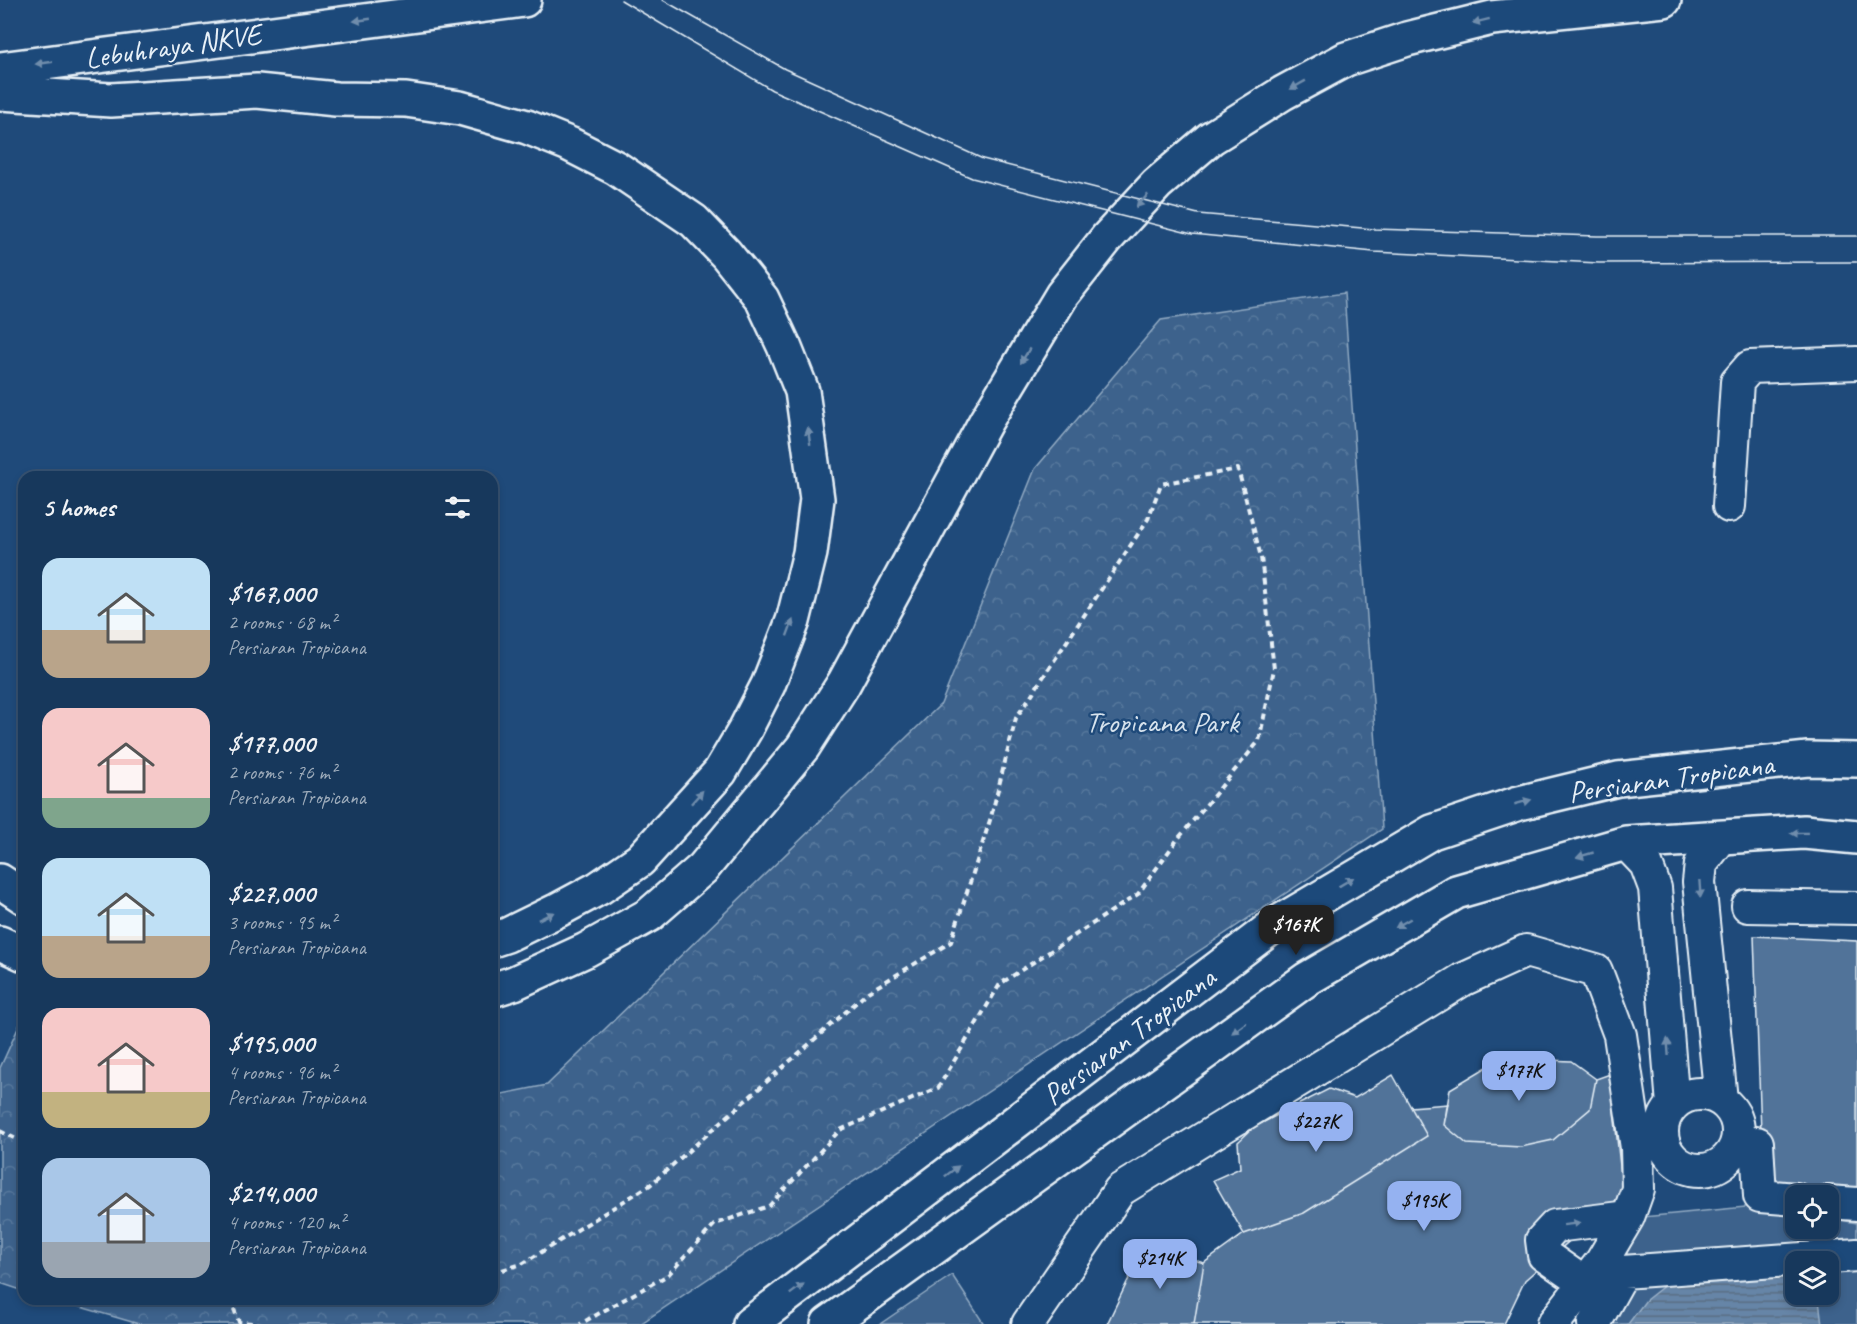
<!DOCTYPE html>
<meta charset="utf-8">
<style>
body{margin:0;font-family:Caveat,sans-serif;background:#244365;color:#f1f3f6;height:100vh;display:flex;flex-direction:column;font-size:22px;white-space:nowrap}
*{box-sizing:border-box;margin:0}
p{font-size:20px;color:#9eacbb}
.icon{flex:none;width:33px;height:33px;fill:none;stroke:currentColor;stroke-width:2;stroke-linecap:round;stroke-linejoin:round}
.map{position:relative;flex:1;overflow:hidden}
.sheet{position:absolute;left:18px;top:471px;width:480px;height:834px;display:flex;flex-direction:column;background:#17385c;border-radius:18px;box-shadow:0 3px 9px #0003,0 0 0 2px #365272}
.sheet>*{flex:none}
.fabs{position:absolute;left:1785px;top:1185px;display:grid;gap:12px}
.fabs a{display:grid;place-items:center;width:54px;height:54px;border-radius:12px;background:#17385c;box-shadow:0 3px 9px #0003,0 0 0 2px #365272;font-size:30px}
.price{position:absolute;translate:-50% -51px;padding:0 14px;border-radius:12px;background:#95b2f1;color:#111;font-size:20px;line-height:39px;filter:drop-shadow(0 2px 3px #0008)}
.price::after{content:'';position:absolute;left:50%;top:36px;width:18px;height:14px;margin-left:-9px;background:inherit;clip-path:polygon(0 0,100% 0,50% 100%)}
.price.current{background:#222;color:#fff}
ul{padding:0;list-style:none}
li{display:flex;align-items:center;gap:18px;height:150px;padding:0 24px}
li span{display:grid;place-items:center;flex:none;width:168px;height:120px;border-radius:18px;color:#555}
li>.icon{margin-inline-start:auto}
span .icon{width:72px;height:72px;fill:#fffc;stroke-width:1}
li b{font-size:26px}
h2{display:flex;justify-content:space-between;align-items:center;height:72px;padding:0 24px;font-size:26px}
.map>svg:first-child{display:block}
.grass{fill:#3c628c;stroke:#92aac2;stroke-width:1.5;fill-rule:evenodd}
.forest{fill:url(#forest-crowns);stroke:#92aac2;stroke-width:1.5}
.water{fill:url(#water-rules);stroke:#9ab0c7;stroke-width:1.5}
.building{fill:#517399;stroke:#e8f1f8;stroke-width:1.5}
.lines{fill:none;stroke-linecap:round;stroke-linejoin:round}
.minor-casing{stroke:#e8f1f8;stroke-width:36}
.major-casing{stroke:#e8f1f8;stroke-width:38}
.highway-casing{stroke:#e8f1f8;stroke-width:38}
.path{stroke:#e8f1f8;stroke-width:4;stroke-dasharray:6 4.5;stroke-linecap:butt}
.minor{stroke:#1f4a7a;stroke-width:32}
.major{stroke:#1f4a7a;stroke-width:33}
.highway{stroke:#1f4a7a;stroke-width:33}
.tram{stroke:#e8f1f8;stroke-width:1.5}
.oneway{fill:#6f8dac}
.labels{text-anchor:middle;stroke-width:5;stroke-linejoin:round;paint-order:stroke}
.street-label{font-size:30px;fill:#e8f1f8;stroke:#1f4a7a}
.park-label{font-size:30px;fill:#d7e3ed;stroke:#1f4a7a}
</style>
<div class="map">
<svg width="1857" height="1324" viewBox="0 0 1857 1324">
<defs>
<pattern id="forest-crowns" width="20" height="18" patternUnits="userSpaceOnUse" patternTransform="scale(1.5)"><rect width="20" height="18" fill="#3c628c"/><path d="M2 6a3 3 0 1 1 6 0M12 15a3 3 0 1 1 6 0" fill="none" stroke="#58799d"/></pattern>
<pattern id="water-rules" width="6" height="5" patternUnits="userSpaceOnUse" patternTransform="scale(1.5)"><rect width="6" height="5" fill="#6685a7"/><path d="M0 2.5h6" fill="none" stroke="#596d82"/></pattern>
</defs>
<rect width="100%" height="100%" fill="#1f4a7a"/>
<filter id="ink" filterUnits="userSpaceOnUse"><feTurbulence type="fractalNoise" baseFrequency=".0167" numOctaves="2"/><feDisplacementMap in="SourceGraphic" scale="12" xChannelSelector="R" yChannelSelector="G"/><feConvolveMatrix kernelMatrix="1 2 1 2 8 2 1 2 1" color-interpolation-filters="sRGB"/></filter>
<g filter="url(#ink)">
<!-- grass -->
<path class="grass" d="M1756 1206 1795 1213 1796 1228H1828L1829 1218 1857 1223V1324H1571L1643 1217ZM1796 1262H1828V1294H1796Z
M952 1275 984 1324H880Z"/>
<!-- forest -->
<path class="forest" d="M1344 293 1382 829 640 1324H139L53 1299H492V1096L547 1085 941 704 1035 469 1161 320Z
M20 1024 24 1025V1291L0 1283V1068Z"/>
<!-- water -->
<path class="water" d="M1750 1276 1795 1278 1796 1294 1814 1295 1819 1300 1822 1324H1628L1646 1300 1674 1278Z"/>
<!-- building -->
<path class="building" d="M1754 936 1857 941V1191L1763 1189Z
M1502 1058 1571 1061 1596 1079 1590 1109 1553 1140 1521 1147 1467 1144 1444 1125 1450 1089Z
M1610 1074 1623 1194 1525 1280 1504 1324H1194L1204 1263 1244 1234 1304 1213 1427 1136 1411 1107 1448 1104 1444 1125 1467 1144 1521 1147 1553 1140 1590 1109 1596 1079Z
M1393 1075 1427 1136 1304 1213 1244 1234 1213 1180 1240 1168 1238 1142 1254 1127 1329 1089 1355 1098Z
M1145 1245 1204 1263 1194 1324H1107Z"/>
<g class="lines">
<!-- minor casing -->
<g class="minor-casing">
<path id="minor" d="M1729 506 1737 382 1750 367 1857 363
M1626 843 1646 864 1655 888 1673 1105
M1748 906 1857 908
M1662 1132a38 38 0 1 1 76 0a38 38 0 1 1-76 0Z
M1721 1100 1699 882 1701 864 1722 837
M1735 1147 1757 1143 1760 1196 1796 1199
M1828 1202 1857 1204
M1584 1283 1544 1255 1542 1240 1555 1226 1628 1217
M1028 1324 1120 1190 1462 980 1526 951 1596 971 1620 1035 1637 1148 1638 1189 1628 1217 1602 1261 1553 1324
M1594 1324 1623 1272 1857 1255"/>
</g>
<!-- major casing -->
<g class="major-casing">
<path id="major" d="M750 1324 1276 924 1432 832 1519 803 1618 779 1808 759 1857 760
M828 1324 1307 979 1456 892 1626 843 1804 832 1857 837"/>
</g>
<!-- highway casing -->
<g class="highway-casing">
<path id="highway" d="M0 69 524 0
M0 93 111 100 257 91 336 99 406 100 460 108 527 127 569 144 616 168 694 221 726 254 762 299 784 346 802 391 817 499 810 553 793 621 768 685 745 730 720 772 640 860 599 888 558 910 507 935 492 940
M0 881 24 897
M0 943 24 954
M492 990 514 983 586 950 649 915 703 868 803 747 844 683 986 421 1062 295 1107 238 1157 184 1211 138 1283 93 1346 59 1407 39 1492 18 1664 0"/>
</g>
<!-- path -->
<path class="path" d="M0 1131 24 1143
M492 1273 522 1264 650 1185 868 992 951 942 991 817 1016 718 1148 519 1161 484 1238 469 1261 557 1274 669 1259 741 1177 840 1138 894 1000 984 938 1088 840 1130 769 1206 715 1224 668 1275 580 1324
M230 1299 239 1322 263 1324"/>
<!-- minor -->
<use href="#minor" class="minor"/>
<!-- major -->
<use href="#major" class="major"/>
<!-- highway -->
<use href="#highway" class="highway"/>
<!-- tram -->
<path class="tram" d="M621 0 772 90 972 178 1192 234 1374 252 1599 263 1857 262
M663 0 785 69 983 159 1198 214 1374 229 1597 236H1857"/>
</g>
<!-- one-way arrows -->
<defs><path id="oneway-solid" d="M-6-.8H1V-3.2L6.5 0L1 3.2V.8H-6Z" transform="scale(1.5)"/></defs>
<g class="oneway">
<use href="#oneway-solid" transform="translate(362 20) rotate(172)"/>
<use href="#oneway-solid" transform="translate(1481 21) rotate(166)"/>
<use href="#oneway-solid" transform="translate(44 63) rotate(172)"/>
<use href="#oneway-solid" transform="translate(1298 85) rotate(151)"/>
<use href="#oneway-solid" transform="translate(1142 201) rotate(133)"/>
<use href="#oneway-solid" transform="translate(1025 356) rotate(121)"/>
<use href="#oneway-solid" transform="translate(809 436) rotate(-98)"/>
<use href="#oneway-solid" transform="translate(790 628) rotate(-70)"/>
<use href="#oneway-solid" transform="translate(697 797) rotate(-48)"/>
<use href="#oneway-solid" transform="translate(1523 802) rotate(-15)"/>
<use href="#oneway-solid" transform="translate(1799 833) rotate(179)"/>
<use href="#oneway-solid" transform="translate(1585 855) rotate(164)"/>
<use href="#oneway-solid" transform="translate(1346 882) rotate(-31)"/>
<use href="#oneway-solid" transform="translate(1700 889) rotate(86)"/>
<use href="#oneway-solid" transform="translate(546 916) rotate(-26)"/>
<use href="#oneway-solid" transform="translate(1403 923) rotate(150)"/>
<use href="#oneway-solid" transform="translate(1239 1028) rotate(144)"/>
<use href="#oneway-solid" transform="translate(1668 1047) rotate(-94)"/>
<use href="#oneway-solid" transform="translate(952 1171) rotate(-37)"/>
<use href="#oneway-solid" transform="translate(1572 1224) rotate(-7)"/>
<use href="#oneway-solid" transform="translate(797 1289) rotate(-37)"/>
</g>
</g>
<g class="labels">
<!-- street labels -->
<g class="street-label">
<text transform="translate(173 46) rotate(-8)" y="10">Lebuhraya NKVE</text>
<text transform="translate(1671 778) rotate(-8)" y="10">Persiaran Tropicana</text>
<text transform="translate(1129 1036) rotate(-37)" y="10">Persiaran Tropicana</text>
</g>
<!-- park labels -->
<g class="park-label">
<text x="1162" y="732">Tropicana Park</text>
</g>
</g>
</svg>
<div class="fabs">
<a><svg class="icon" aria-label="locate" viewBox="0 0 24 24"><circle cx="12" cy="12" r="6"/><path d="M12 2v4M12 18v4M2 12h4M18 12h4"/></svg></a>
<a><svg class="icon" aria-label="layers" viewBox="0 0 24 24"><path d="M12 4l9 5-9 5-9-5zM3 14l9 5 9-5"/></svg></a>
</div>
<b class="price current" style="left:1296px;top:956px">$167K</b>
<b class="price" style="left:1519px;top:1102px">$177K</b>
<b class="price" style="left:1316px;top:1153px">$227K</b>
<b class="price" style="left:1424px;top:1232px">$195K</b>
<b class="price" style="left:1160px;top:1290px">$214K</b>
<section class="sheet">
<h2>5 homes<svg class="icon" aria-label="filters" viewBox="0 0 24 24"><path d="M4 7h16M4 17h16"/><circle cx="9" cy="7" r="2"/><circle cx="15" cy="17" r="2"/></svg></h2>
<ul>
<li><span style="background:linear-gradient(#bfe0f5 60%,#b9a48a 0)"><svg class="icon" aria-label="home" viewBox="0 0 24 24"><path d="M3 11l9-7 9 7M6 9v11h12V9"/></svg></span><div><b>$167,000</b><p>2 rooms · 68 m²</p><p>Persiaran Tropicana</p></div></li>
<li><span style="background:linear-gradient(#f6c9c9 75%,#7fa58c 0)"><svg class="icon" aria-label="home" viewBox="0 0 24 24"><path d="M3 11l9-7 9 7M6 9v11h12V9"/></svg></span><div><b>$177,000</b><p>2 rooms · 76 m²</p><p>Persiaran Tropicana</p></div></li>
<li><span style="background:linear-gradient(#bfe0f5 65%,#b9a48a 0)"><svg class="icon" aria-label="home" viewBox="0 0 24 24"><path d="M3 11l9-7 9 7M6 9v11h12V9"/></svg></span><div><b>$227,000</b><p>3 rooms · 95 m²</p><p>Persiaran Tropicana</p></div></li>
<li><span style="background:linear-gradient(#f6c9c9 70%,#c2b280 0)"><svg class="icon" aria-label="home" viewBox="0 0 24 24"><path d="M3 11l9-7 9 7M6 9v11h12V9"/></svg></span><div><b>$195,000</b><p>4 rooms · 96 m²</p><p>Persiaran Tropicana</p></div></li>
<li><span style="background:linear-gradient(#a9c7e8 70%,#9aa5b1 0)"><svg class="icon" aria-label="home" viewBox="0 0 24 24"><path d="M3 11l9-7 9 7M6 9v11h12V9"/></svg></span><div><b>$214,000</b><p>4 rooms · 120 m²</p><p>Persiaran Tropicana</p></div></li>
</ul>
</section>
</div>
